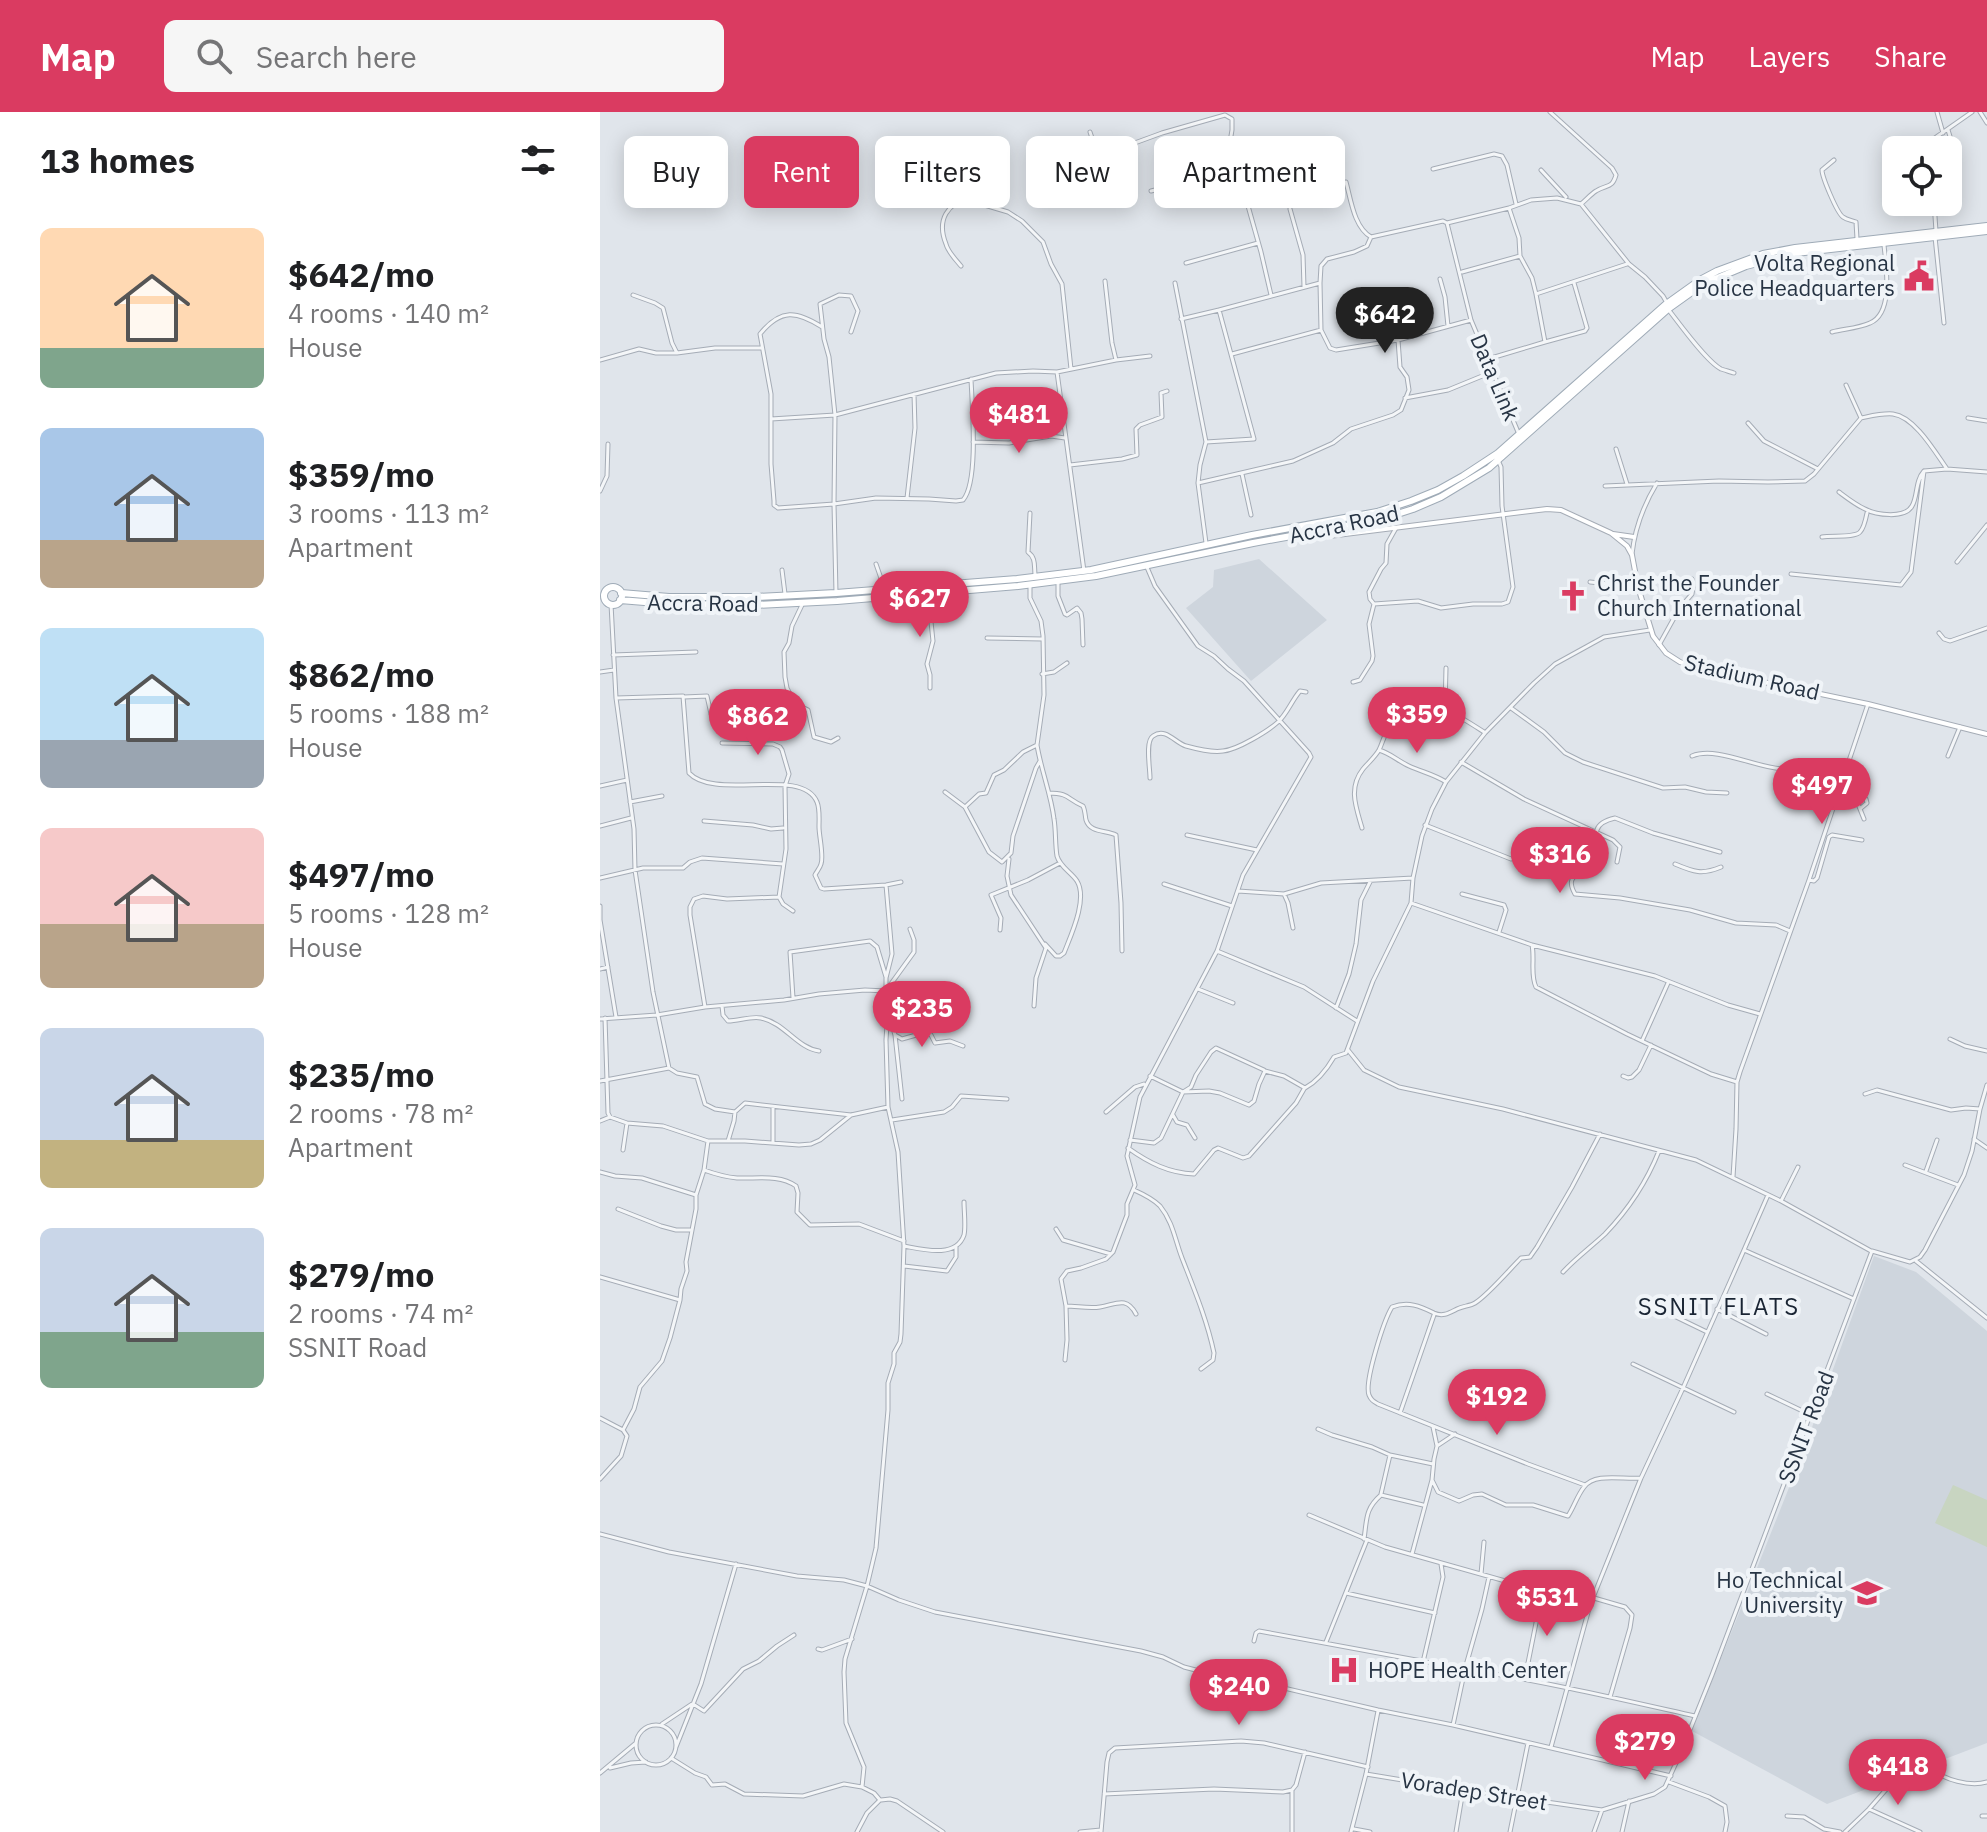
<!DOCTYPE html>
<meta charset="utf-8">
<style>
body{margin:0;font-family:"IBM Plex Sans",sans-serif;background:#f6f6f6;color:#202124;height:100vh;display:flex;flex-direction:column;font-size:30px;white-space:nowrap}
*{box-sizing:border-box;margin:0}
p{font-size:26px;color:#757577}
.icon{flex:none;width:44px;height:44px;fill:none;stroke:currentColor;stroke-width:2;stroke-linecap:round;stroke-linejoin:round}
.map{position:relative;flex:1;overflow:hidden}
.drawer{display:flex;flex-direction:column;background:#fff;width:600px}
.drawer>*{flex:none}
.guide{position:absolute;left:24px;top:24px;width:760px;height:72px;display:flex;gap:16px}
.tools{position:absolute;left:1282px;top:24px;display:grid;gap:16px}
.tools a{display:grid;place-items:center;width:80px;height:80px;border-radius:12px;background:#fff;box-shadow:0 4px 20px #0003;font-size:40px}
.price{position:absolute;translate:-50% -68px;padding:0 18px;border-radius:28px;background:#da3b61;color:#fff;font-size:26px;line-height:52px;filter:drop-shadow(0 2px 4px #0008)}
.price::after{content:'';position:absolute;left:50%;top:48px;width:24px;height:18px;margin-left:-12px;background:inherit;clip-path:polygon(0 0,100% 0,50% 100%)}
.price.active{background:#222;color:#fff}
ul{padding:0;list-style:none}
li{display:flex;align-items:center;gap:24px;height:200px;padding:0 40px}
li span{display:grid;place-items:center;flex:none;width:224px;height:160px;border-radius:12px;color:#555}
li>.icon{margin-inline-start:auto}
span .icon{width:96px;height:96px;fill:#fffc;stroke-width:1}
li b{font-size:34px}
h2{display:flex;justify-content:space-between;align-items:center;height:96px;padding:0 40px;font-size:34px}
.pill{padding:0 28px;border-radius:12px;background:#fff;box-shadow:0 4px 20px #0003;font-size:28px;line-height:72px}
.pill.active{background:#da3b61;color:#fff}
header{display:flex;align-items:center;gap:48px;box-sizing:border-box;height:112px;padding:0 40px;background:#da3b61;color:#fff}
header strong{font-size:38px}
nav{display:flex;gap:44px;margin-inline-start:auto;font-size:28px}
.search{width:560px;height:72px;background:#f6f6f6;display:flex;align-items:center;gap:20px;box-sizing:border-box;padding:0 28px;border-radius:12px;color:#757577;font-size:30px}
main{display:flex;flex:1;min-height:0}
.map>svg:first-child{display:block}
.built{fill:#ced5dd}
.green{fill:#c8d5c1}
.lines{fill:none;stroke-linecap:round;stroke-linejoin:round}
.minor-casing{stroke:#a5acb6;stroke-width:5}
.secondary-casing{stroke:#a5acb6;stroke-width:6}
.primary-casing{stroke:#9fabb7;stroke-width:8}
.minor{stroke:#f4f6f8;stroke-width:3}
.secondary{stroke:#fff;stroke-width:4}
.primary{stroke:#fff;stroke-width:6}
.labels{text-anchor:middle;stroke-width:8;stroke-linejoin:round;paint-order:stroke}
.poi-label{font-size:22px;fill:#273444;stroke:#f0f4f8;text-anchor:end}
.street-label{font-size:22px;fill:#273444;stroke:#f0f4f8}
.neighbourhood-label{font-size:24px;letter-spacing:2px;fill:#1a2534;stroke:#f0f4f8}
</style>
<header>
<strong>Map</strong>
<div class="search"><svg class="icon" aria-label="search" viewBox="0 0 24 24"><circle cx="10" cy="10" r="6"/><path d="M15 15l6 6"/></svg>Search here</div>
<nav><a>Map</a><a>Layers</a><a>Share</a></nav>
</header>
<main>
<section class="drawer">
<h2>13 homes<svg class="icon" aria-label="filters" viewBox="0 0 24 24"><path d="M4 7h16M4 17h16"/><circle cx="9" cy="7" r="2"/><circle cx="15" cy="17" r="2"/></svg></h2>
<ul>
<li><span style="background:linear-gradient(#ffd9b3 75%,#7fa58c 0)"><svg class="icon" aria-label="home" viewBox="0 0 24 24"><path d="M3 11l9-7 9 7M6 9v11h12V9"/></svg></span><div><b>$642/mo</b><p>4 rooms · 140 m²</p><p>House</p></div></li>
<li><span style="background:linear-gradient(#a9c7e8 70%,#b9a48a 0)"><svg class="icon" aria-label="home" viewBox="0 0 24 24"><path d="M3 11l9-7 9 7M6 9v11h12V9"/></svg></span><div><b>$359/mo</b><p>3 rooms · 113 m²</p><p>Apartment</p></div></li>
<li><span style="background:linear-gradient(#bfe0f5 70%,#9aa5b1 0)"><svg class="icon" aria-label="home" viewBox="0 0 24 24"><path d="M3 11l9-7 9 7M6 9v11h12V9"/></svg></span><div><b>$862/mo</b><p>5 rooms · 188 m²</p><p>House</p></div></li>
<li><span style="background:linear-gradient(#f6c9c9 60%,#b9a48a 0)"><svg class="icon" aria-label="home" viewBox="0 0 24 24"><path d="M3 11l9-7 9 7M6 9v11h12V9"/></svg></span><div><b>$497/mo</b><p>5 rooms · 128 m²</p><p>House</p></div></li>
<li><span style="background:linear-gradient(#c9d6e8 70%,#c2b280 0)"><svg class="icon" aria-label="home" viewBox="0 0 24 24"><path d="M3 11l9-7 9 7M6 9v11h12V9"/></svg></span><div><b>$235/mo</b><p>2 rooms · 78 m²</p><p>Apartment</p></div></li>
<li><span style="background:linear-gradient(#c9d6e8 65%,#7fa58c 0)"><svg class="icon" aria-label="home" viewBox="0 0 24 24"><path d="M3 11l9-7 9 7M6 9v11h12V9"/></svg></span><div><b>$279/mo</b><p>2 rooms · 74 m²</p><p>SSNIT Road</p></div></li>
</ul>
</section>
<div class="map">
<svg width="1387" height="1720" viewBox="0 0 1387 1720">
<rect width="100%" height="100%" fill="#e0e5eb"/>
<!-- built -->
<path class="built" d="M659 447 727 508 651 569 586 496 613 475 614 458Z
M1274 1144 1316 1160 1387 1219V1631L1227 1692 1092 1619 1202 1343Z"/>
<!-- green -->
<path class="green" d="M1353 1373 1387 1388V1435L1335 1411Z"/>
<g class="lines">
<!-- minor casing -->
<g class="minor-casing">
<path id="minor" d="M950 0 1012 56 1016 63C1012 77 1007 72 996 79 991 82 986 88 981 92
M1337 0 1343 21
M1380 0 1387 11
M1348 18 1353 34 1355 71
M490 20 496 38 502 43 562 21 625 3 632 7V18L630 30 661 140 671 183
M1329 38V32L1332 28 1372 0
M1234 48 1222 58C1222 65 1237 101 1243 105 1247 108 1251 108 1256 110L1257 127
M833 57 894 42 902 44 907 53 916 92
M941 58 966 85
M746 70C751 88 754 115 771 125L843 109 847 111 909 96
M318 74H338L360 78 381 92 408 100 422 109 443 130 451 152 462 172 471 257
M551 79 604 66 640 65
M1334 90 1336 119
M690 97 703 143 704 175
M847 111 871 208 918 320
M771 125 767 134 754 140 727 147 721 154 720 171 721 218 730 236 736 238 798 228 871 208
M1335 125 1344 211
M586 151 658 131
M361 154C356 148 348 140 346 132 336 107 348 92 370 84
M862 160 920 144
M840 167 845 185 848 214
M505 169 512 231 516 248
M575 171 606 330 600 353 598 371 606 431
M936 182 932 166 920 144 919 126 909 96 931 88 957 86 981 92 1029 152 1045 165 1063 184 1067 191
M33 183 55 191 63 196 72 231 77 241 115 236H162
M1068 197C1079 211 1106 249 1121 257 1124 258 1131 260 1134 261
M581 207 619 198 720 171
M222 215C197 199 181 196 160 222L171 282V352L174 389V393L178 396 234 392 276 386 329 387 356 389 363 388C379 370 372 292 371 267
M1232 220C1244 217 1259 216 1270 211 1294 201 1286 154 1284 133
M945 230 985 219 987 216 974 171
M632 242 721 218
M888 247 945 230 936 182 1027 152
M0 248 39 237 56 241H77
M457 260 484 459
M1246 273 1261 306
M805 286 848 278 892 260
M1368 306 1387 309
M171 307 235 303 396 261 433 259 457 260 516 248 550 244
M1148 311 1164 329 1218 357
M373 330 409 331 451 324 465 326
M606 330 654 327 619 198
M1016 337 1027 372
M470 353 522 347 537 343 536 317 540 313 562 305 561 281 567 279
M642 362 651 403
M598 371 693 349 733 331 751 317 793 303 801 298 809 278 807 265 800 255 798 228
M1005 374 1119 369 1168 370 1205 369 1214 362 1261 306C1271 304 1283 301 1293 302 1315 305 1335 340 1347 357L1387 360
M0 379 7 364 8 332
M1239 380C1247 386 1256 393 1265 397 1276 403 1305 407 1312 394 1318 384 1315 369 1324 359
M307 386 315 316 314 282
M430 401 428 440C436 446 434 453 435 462
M1222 425C1231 423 1255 426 1260 420 1264 416 1266 406 1267 401
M1032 442C1035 415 1043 394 1057 371
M1357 450 1387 413
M276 452 284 475
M182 458 185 482
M1191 462 1301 473 1311 460 1324 359 1347 357
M458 470V484L465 502 467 503 477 496 481 501 482 507 483 533
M990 470 1038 475
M430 475V486L441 509 443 524 444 583 437 633C441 658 451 682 454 707 456 719 455 732 457 744 460 755 471 760 477 769 488 787 471 823 464 841L460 844H456L445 832
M236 481 234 392 235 303 229 245 224 227 220 192 239 183 251 184 258 199 251 220
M11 492 16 586 34 717 35 758 53 880 69 956 77 961 97 965 105 992 115 997 135 1000
M774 492 818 489 841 496 873 492H902L908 490 913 475 902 394 901 355 898 348
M202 493 192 514 189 531 184 540 185 565 187 576 193 588 198 593 208 598 214 625 231 630 238 626
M1339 521 1344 527 1350 529 1387 516
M387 526 442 527
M1059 533 1079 497 1092 482 1093 475 1092 467
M13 543 96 540
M0 560 14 558
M442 562 454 560 467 551
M753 570 760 568 772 549 773 544 769 512 774 492 770 487 769 480 781 457 786 451 787 432 796 416
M330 576V563L327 552 333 529 331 510 333 484
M787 584 802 603
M84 585 107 584 111 602
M16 586 83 584 89 661C115 689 202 654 217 690 220 697 219 707 219 715 219 724 224 744 221 752 220 756 217 759 215 763L221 776 224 777 286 773 301 770
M845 596 846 556
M911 596 944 620 965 641 983 650 1063 676 1085 675 1106 680 1127 681
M122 631 173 632 180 635 182 638 189 662 185 674 186 737 179 785 183 792 193 799
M779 638C790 641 798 649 809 654 822 660 833 662 846 670
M1092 644C1116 634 1154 655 1182 657
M1348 644 1360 615
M861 650 924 687 1013 728 1020 735 1017 750
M550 666C550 656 545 629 553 624 566 615 575 631 586 634 597 637 612 641 623 639 637 638 668 619 678 610 687 602 692 588 700 579L706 580
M1243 668 1256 687 1264 707
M0 674 27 668
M1253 679 1266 687 1267 691 1261 696
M345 680 365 695 389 740 402 750 411 741 413 724 436 656 440 649
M449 681C469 681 467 687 483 694 485 698 485 703 486 708 490 721 506 718 516 723L521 791 522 839
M30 690 62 684
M365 695 379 682 386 681 394 663 404 658 423 640 437 633
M104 709 153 713 171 717 183 716
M825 713 911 747
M0 714 31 706
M762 716C756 695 748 676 763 657 768 651 775 645 779 638 783 630 784 622 790 615 820 577 853 600 884 620
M587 723 657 738
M1120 740 1053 721 1015 706C993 711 994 721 1000 740 996 746 992 752 986 756 975 764 966 766 975 782L1020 786 1090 798 1136 811 1176 813 1190 819
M409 747 407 764 411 783 446 836 436 866 434 894
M1075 752C1094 760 1102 763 1121 755
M0 766 43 756H83L90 750 102 746 183 752
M1209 768 1214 769 1217 766 1229 725 1232 723 1262 728
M564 772 632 794
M638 779 684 782 721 771 813 766
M684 782 688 791 693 816
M862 782 904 793 906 798 899 820
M811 791 932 833 1055 864 1128 893 1160 902
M0 794V808L16 905
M400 818 401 806 391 783 428 768 460 751
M932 833C935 847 930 863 936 875L1027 922 1111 962 1137 970
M617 839 704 875 757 909
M0 857 8 855
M288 876 314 840V828L310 817
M598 877 633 891
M193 886 190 840 270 829 277 835 286 865
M122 894 123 903 128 909C139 909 150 904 161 906 185 911 197 936 219 939
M105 895 90 803V795L94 787 103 784 127 787 179 785
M736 896 749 862 756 832 761 788 770 770
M289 902 295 923 302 987
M5 906 8 1001 10 1005 27 1011 63 1014 108 1029H145L199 1033 211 1032 220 1028 251 1003
M0 907 57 903 105 895 184 888 219 882 265 878 286 879
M295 923 302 927 327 920 331 923 335 931 350 929 363 934
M1350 927 1365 934 1387 939
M1042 929 1068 871
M748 938 764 958 799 975 903 997 1096 1048 1181 1089 1271 1139
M550 964 583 980 609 979 620 981 649 993 654 989 659 972 665 959 684 964 705 976C718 969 727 957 734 945L746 941 773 869 811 791 813 766 822 724 832 697 846 670 885 621 934 571 955 552 1004 525 1050 518
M1023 964 1028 966 1032 965 1039 958 1051 933
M0 969 69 956
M1265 982 1277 978 1351 998 1366 996 1380 997
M506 1000 535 975 544 972
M573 1003 577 1010 587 1013 595 1026
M292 1008 344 1000 352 995 361 984 407 987
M0 1009 10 1005
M1374 1027 1387 1036
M530 1028 554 1031 561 1026 583 980 591 975 596 963 611 940 616 936 664 958
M128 1029 134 1009 135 1000 145 991 251 1003 288 995
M173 1031V995
M528 1036C549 1051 569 1061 594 1062L614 1038 618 1036 643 1046 649 1044 696 991 704 977
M23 1038 27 1011
M1305 1053 1358 1073
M104 1058C115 1062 126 1065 137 1066 156 1067 179 1062 196 1074L198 1081 197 1100 210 1113 259 1112 304 1129
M1326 1059 1337 1028
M0 1060 15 1064 42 1066 96 1083
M1133 1065 1136 1017 1137 970 1140 960 1209 768 1268 592
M534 1078C543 1082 553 1087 560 1094 573 1110 575 1128 582 1146 594 1177 607 1208 614 1241L613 1248 601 1257
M1181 1089 1198 1055
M18 1097 61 1114 76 1118H90
M456 1117 463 1128 511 1142
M304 1134C321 1137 356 1147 364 1123 366 1114 364 1100 364 1090
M1144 1138 1168 1083
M1316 1149 1387 1206
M304 1154 347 1159 356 1145V1134
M963 1160C976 1146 991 1135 1005 1122 1028 1098 1047 1069 1059 1039
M0 1165 80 1188
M1041 1188 1107 1220
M466 1194C477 1194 489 1197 500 1195 515 1193 526 1183 536 1202
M1117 1197 1166 1222
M465 1248 467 1228 466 1194 461 1167 467 1159 481 1156 506 1147 513 1140 527 1103V1092L535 1073 527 1044 540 985 617 839 643 763 711 645 709 641 644 569 628 557 614 544 598 534 555 474 546 453
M1033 1252 1134 1300
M1167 1282 1211 1303
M800 1301 834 1203
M0 1306 23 1318 27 1324 21 1344 0 1367
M833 1315 837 1334
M718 1317 732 1323 772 1335 790 1343 833 1352
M23 1318 34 1297 40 1275 62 1249 70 1226 80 1188 81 1177 87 1159 86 1150 96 1097V1083L104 1058 108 1029
M832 1368 838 1380 859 1389 873 1383 882 1382 906 1393H933L968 1404C974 1395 977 1384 984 1375 995 1360 1024 1368 1041 1366
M985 1373 928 1352 778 1292C773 1289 771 1288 769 1283 764 1270 784 1208 792 1195 808 1189 820 1194 834 1201 843 1205 849 1201 857 1197 863 1194 870 1194 875 1191 888 1183 910 1157 921 1146L930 1145 937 1135 972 1075 1000 1022
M781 1382 790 1343
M709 1403 785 1435 990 1493
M0 1422 69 1440 197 1464 244 1468 267 1474 276 1436 288 1298V1271L294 1252V1241L300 1230 301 1222 304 1134 298 1040 288 995 286 928 288 898 286 879V866L292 842 286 773
M764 1427C767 1407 765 1397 781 1383L823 1393
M812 1442 832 1368 834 1347 837 1334 855 1322
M881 1462 884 1430
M746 1481 835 1501
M994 1486 1025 1495 1032 1503 1030 1516 1010 1585
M654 1529 656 1521 659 1519 865 1557 882 1497 889 1465
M726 1530 767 1428
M218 1537 222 1538 252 1527
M823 1550 843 1465 841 1452
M925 1566 942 1481
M93 1592 104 1599 143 1557 159 1549 177 1534 194 1523
M62 1612 92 1592
M853 1613 865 1557C942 1569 1019 1587 1095 1604
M36 1633a20 20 0 1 1 40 0a20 20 0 1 1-40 0Z
M76 1635 101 1572 136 1452
M951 1635 990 1493 1041 1366 1083 1276 1144 1138 1254 1187
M71 1646 95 1661 106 1665 112 1673 125 1672 144 1682 203 1684 244 1672 262 1675
M10 1656 31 1651 46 1650
M0 1661 36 1631
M766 1662 863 1678 1002 1698 1054 1682 1065 1675 1081 1640 1112 1563 1272 1139 1310 1150 1320 1145 1325 1138 1364 1063 1372 1039 1380 997 1387 973
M1069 1670 1109 1685 1125 1694 1127 1710 1125 1720
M504 1682 614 1677 683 1680 692 1678
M281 1688 290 1687 297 1689 343 1720
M1269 1697 1320 1720
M1187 1704 1204 1705 1224 1717 1240 1720
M1382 1704H1387
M754 1717 770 1720
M257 1720 267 1701 280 1688 274 1681 262 1675 264 1655 246 1611 244 1560 245 1547 267 1474 299 1488 335 1500 541 1539 563 1545 584 1555 611 1562 654 1569 778 1598 853 1613 1071 1664
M480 1720 501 1718
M501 1720 507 1650 509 1641 515 1636 641 1629 664 1631 768 1655
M692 1720V1678L696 1673 705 1640
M751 1720 766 1662 778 1599
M856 1720 863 1678
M910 1720 928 1631
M994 1720 1002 1698
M1022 1720 1029 1689
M1245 1720 1269 1697 1318 1641C1322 1646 1326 1652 1331 1656 1344 1668 1370 1675 1387 1670"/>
</g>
<!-- secondary casing -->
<g class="secondary-casing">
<path id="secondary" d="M1013 422 1034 425
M705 423 729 424 947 397 961 398 1011 421 1027 434 1032 443 1038 475 1053 524 1066 541 1080 550 1097 556 1268 592 1387 622"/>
</g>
<!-- primary casing -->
<g class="primary-casing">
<path id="primary" d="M4 484a9 9 0 1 1 18 0a9 9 0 1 1-18 0Z
M21 481 69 485H155L236 481 417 467 491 458 652 423 777 400 811 389 838 378 863 364 898 341 1065 193 1100 168 1117 159 1163 142 1195 136 1387 114
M20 488 69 492 155 493 237 489 418 474 496 464 653 431 779 408 813 397 841 385 889 356 1068 197 1103 172 1146 154 1196 141 1387 119"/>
</g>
<!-- minor -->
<use href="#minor" class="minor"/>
<!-- secondary -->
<use href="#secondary" class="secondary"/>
<!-- primary -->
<use href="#primary" class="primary"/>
</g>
<!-- icons -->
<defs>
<g id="civic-bare" transform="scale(2.4)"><path d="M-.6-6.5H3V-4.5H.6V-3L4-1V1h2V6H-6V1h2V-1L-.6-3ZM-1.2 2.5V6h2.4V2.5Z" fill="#da3b61" stroke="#f0f4f8" stroke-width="2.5" paint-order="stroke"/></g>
<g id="church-bare" transform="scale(2.4)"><path d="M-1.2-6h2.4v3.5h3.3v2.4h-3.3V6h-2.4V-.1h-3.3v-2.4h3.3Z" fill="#da3b61" stroke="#f0f4f8" stroke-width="2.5" paint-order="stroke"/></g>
<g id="school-bare" transform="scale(2.4)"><path d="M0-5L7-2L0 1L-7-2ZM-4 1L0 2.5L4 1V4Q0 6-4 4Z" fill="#da3b61" stroke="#f0f4f8" stroke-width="2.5" paint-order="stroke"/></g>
<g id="hospital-bare" transform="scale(2.4)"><path d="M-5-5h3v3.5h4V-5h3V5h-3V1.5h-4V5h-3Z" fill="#da3b61" stroke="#f0f4f8" stroke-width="2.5" paint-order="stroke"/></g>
</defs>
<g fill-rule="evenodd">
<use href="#civic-bare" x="1319" y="164"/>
<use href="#church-bare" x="973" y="484"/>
<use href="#school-bare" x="1267" y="1481"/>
<use href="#hospital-bare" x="744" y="1558"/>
</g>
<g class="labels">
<!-- poi labels -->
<g class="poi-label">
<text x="1295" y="159">Volta Regional<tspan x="1295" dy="25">Police Headquarters</tspan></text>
<text x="997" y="479" text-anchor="start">Christ the Founder<tspan x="997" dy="25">Church International</tspan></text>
<text x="1243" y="1476">Ho Technical<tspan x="1243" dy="25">University</tspan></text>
<text x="768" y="1566" text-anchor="start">HOPE Health Center</text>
</g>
<!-- street labels -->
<g class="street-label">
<text transform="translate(895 265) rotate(67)" y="8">Data Link</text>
<text transform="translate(744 412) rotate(-12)" y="8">Accra Road</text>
<text transform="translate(103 491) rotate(1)" y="8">Accra Road</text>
<text transform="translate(1152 565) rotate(13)" y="8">Stadium Road</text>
<text transform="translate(1206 1315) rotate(-69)" y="8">SSNIT Road</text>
<text transform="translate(874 1679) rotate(9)" y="8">Voradep Street</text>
</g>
<!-- neighbourhood labels -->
<g class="neighbourhood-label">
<text x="1119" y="1203">SSNIT FLATS</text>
</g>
</g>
</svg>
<div class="tools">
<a><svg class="icon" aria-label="locate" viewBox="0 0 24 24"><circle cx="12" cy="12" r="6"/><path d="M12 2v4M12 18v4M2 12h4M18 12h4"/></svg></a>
</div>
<b class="price active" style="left:785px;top:243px">$642</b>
<b class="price" style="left:419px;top:343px">$481</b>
<b class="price" style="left:320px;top:527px">$627</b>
<b class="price" style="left:817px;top:643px">$359</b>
<b class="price" style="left:158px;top:645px">$862</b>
<b class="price" style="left:1222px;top:714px">$497</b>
<b class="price" style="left:960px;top:783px">$316</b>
<b class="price" style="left:322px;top:937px">$235</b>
<b class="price" style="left:897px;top:1325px">$192</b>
<b class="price" style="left:947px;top:1526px">$531</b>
<b class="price" style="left:639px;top:1615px">$240</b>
<b class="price" style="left:1045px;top:1670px">$279</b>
<b class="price" style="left:1298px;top:1695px">$418</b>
<div class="guide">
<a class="pill">Buy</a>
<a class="pill active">Rent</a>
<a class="pill">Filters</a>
<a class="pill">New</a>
<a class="pill">Apartment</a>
</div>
</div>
</main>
